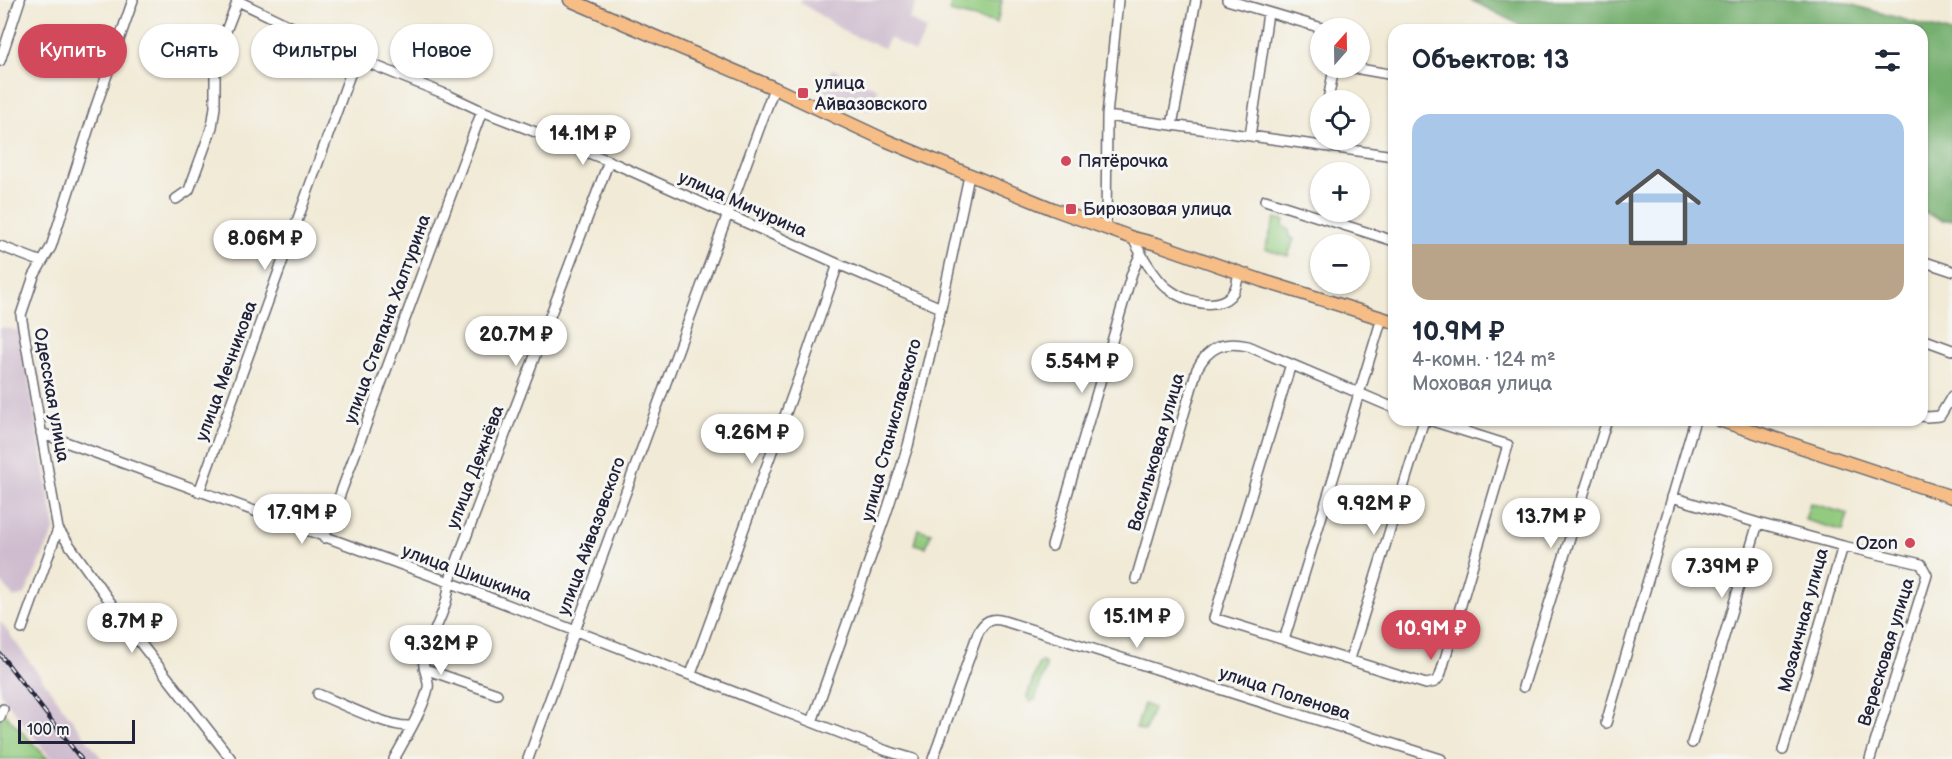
<!DOCTYPE html>
<html lang="ru">
<meta charset="utf-8">
<style>
body{margin:0;font-family:"Balsamiq Sans",sans-serif;background:#f6f6f7;color:#1f2937;height:100vh;display:flex;flex-direction:column;font-size:22px;white-space:nowrap}
*{box-sizing:border-box;margin:0}
p{font-size:20px;color:#747a83}
.icon{flex:none;width:33px;height:33px;fill:none;stroke:currentColor;stroke-width:2;stroke-linecap:round;stroke-linejoin:round}
.map{position:relative;flex:1;overflow:hidden}
.details{position:absolute;left:1388px;top:24px;width:540px;height:402px;display:flex;flex-direction:column;background:#fff;border-radius:18px;box-shadow:0 2px 4px #0004}
.details>*{flex:none}
.guide{position:absolute;left:18px;top:24px;width:570px;height:54px;display:flex;gap:12px}
.needle{width:39px;rotate:20deg}
.fabs{position:absolute;left:1310px;top:18px;display:grid;gap:12px}
.fabs a{display:grid;place-items:center;width:60px;height:60px;border-radius:50%;background:#fff;box-shadow:0 2px 4px #0004;font-size:30px}
.scale{position:absolute;left:18px;bottom:15px;width:117px;box-sizing:border-box;padding-left:6px;border:3px solid #22223b;border-top:0;font-size:16px;line-height:21px;white-space:nowrap;color:#22223b;-webkit-text-stroke:4px #f6f6f2;paint-order:stroke}
.price{position:absolute;translate:-50% -51px;padding:0 14px;border-radius:21px;background:#fff;color:#222;font-size:20px;line-height:39px;filter:drop-shadow(0 2px 3px #0008)}
.price::after{content:'';position:absolute;left:50%;top:36px;width:18px;height:14px;margin-left:-9px;background:inherit;clip-path:polygon(0 0,100% 0,50% 100%)}
.price.current{background:#d1495b;color:#fff}
ul{padding:0;list-style:none}
li{display:grid;align-content:center;gap:12px;height:318px;padding:0 24px}
li span{display:grid;place-items:center;height:186px;border-radius:18px;color:#555}
li>.icon{margin-inline-start:auto}
span .icon{width:108px;height:108px;fill:#fffc;stroke-width:1}
li b{font-size:26px}
h2{display:flex;justify-content:space-between;align-items:center;height:72px;padding:0 24px;font-size:26px}
.chip{padding:0 21px;border-radius:27px;background:#fff;box-shadow:0 2px 4px #0004;font-size:21px;line-height:54px}
.chip.current{background:#d1495b;color:#fff}
.map>svg:first-child{display:block}
.industrial{fill:#cfbdcf}
.green{fill:#92cb7f;stroke:#5a765d;stroke-width:1.5}
.forest{fill:#75af6e;stroke:#4c6854;stroke-width:1.5}
.lines{fill:none;stroke-linecap:round;stroke-linejoin:round}
.minor-casing{stroke:#6a6871;stroke-width:12}
.major-casing{stroke:#6a6871;stroke-width:15}
.minor{stroke:#fff;stroke-width:9}
.major{stroke:#f6be86;stroke-width:12}
.rail-casing{stroke:#22223b;stroke-width:4.5}
.rail{stroke:#f6f6f2;stroke-width:2;stroke-dasharray:7;stroke-linecap:butt}
.poi-dot{fill:#d1495b;stroke:#f6f6f2;stroke-width:2}
.labels{text-anchor:middle;stroke-width:6;stroke-linejoin:round;paint-order:stroke}
.poi-label{font-size:18px;fill:#22223b;stroke:#f6f6f2;text-anchor:start}
.street-label{font-size:18px;fill:#22223b;stroke:#f6f6f2}
</style>
<div class="map">
<svg width="1952" height="759" viewBox="0 0 1952 759">
<rect width="100%" height="100%" fill="#f6f6f2"/>
<filter id="ink" filterUnits="userSpaceOnUse"><feTurbulence type="fractalNoise" baseFrequency=".0167" numOctaves="2"/><feDisplacementMap in="SourceGraphic" scale="12" xChannelSelector="R" yChannelSelector="G"/><feConvolveMatrix kernelMatrix="1 2 1 2 8 2 1 2 1" color-interpolation-filters="sRGB"/></filter>
<filter id="wash" filterUnits="userSpaceOnUse"><feTurbulence type="fractalNoise" baseFrequency=".008" numOctaves="4" result="noise"/><feDisplacementMap in="SourceGraphic" scale="24" xChannelSelector="R" yChannelSelector="G"/><feGaussianBlur stdDeviation="1.35" result="paint"/><feColorMatrix in="noise" values="0 0 0 0 0 0 0 0 0 0 0 0 0 0 0 0 0 1.4 0 .05"/><feComposite in="paint" operator="in"/></filter>
<g filter="url(#wash)">
<rect width="100%" height="100%" fill="#f1ead6"/>
<!-- industrial -->
<path class="industrial" d="M801 0H918L909 19 927 30 915 53 890 38 884 48 847 33 800 2Z
M832 69 878 89 870 110 823 91Z
M0 327 20 331 55 529 25 594 14 598 0 580Z
M0 621 67 713 102 759H51L0 693Z"/>
<!-- green -->
<path class="green" d="M952 0H1002L997 23 949 12Z
M1275 218 1284 220 1283 226 1289 230V237L1294 239 1288 256 1265 249Z
M1810 503 1848 514 1843 531 1805 520Z
M918 529 931 533 926 547 914 544Z
M1041 662 1045 663 1046 667 1035 700 1030 702 1027 697 1038 665Z
M1144 704 1153 708 1145 731 1136 728Z
M0 709 48 759H0Z"/>
<!-- forest -->
<path class="forest" d="M1470 0H1835L1952 33V220H1942L1922 212V30H1536C1513 25 1492 9 1470 0Z"/>
</g>
<g filter="url(#ink)">
<g class="lines">
<!-- minor casing -->
<g class="minor-casing">
<path id="minor" d="M236 0 356 58 450 96 482 111 609 161 838 264 941 308
M1227 0 1322 28
M0 61 20 0
M1354 68 1394 75
M1328 100 1334 68
M1107 116 1394 156
M1172 125 1196 0
M1250 136 1268 13
M176 199 189 190 212 127 215 107V66L217 54 238 0
M1265 200 1394 241
M1106 228 1107 116 1118 0
M1133 238C1139 252 1155 278 1167 288 1191 307 1238 315 1238 273
M0 246 42 262
M1922 261 1952 271
M1922 339 1952 350
M1291 364 1214 618 1426 684 1435 682 1440 676 1508 445 1429 420
M1922 416 1927 417 1940 416 1952 396
M41 433 449 582 887 751 914 759
M199 492 356 58
M1672 497 1758 523 1692 743
M1758 523 1843 546 1783 750
M58 529 131 631 231 759
M324 538 482 111
M1052 546 1132 273 1141 253
M1843 546 1921 564 1927 575 1870 759
M1136 579 1197 369C1209 346 1224 341 1248 346L1394 408
M22 629 58 529 21 315 34 276 51 247 94 112 133 0
M1284 640 1382 318
M1350 659 1424 420
M425 669 497 694
M691 674 803 366 838 264
M1523 687 1607 420
M318 694C340 703 389 728 411 726
M0 717 3 709
M812 722 886 514 908 446 941 308 969 176
M1606 723 1695 420
M394 759C404 741 424 708 428 688 430 679 422 670 424 662 429 635 449 610 449 582L609 161
M528 759 774 88
M933 759 978 633C984 621 991 617 1004 621L1441 759"/>
</g>
<!-- major casing -->
<g class="major-casing">
<path id="major" d="M570 0 774 88 885 140 1053 209 1133 238 1157 244 1263 281 1394 322
M1719 420 1952 497"/>
</g>
<!-- minor -->
<use href="#minor" class="minor"/>
<!-- major -->
<use href="#major" class="major"/>
<!-- rail casing -->
<g class="rail-casing">
<path id="rail" d="M0 654 81 759"/>
</g>
<!-- rail -->
<use href="#rail" class="rail"/>
</g>
</g>
<!-- markers -->
<g class="poi-dot">
<rect x="797" y="87" width="12" height="12" rx="3"/>
<circle cx="1066" cy="161" r="6"/>
<rect x="1065" y="203" width="12" height="12" rx="3"/>
<circle cx="1910" cy="543" r="6"/>
</g>
<g class="labels">
<!-- poi labels -->
<g class="poi-label">
<text x="815" y="89">улица<tspan x="815" dy="21">Айвазовского</tspan></text>
<text x="1078" y="167">Пятёрочка</text>
<text x="1083" y="215">Бирюзовая улица</text>
<text x="1898" y="549" text-anchor="end">Ozon</text>
</g>
<!-- street labels -->
<g class="street-label">
<text transform="translate(743 204) rotate(24)" y="6">улица Мичурина</text>
<text transform="translate(387 319) rotate(-70)" y="6">улица Степана Халтурина</text>
<text transform="translate(226 371) rotate(-70)" y="6">улица Мечникова</text>
<text transform="translate(52 395) rotate(80)" y="6">Одесская улица</text>
<text transform="translate(891 430) rotate(-75)" y="6">улица Станиславского</text>
<text transform="translate(1156 452) rotate(-74)" y="6">Васильковая улица</text>
<text transform="translate(475 467) rotate(-69)" y="6">улица Дежнёва</text>
<text transform="translate(591 536) rotate(-70)" y="6">улица Айвазовского</text>
<text transform="translate(467 573) rotate(20)" y="6">улица Шишкина</text>
<text transform="translate(1803 620) rotate(-75)" y="6">Мозаичная улица</text>
<text transform="translate(1886 652) rotate(-73)" y="6">Вересковая улица</text>
<text transform="translate(1285 693) rotate(18)" y="6">улица Поленова</text>
</g>
</g>
</svg>
<div class="fabs">
<a><svg class="needle" viewBox="-14 -14 28 28"><path d="M0-13l5 13h-10z" fill="#e53935"/><path d="M0 13l5-13h-10z" fill="#747a83"/></svg></a>
<a><svg class="icon" aria-label="locate" viewBox="0 0 24 24"><circle cx="12" cy="12" r="6"/><path d="M12 2v4M12 18v4M2 12h4M18 12h4"/></svg></a>
<a>+</a>
<a>−</a>
</div>
<div class="scale">100 m</div>
<b class="price" style="left:583px;top:166px">14.1M ₽</b>
<b class="price" style="left:265px;top:271px">8.06M ₽</b>
<b class="price" style="left:516px;top:367px">20.7M ₽</b>
<b class="price" style="left:1082px;top:394px">5.54M ₽</b>
<b class="price" style="left:752px;top:465px">9.26M ₽</b>
<b class="price" style="left:1374px;top:536px">9.92M ₽</b>
<b class="price" style="left:302px;top:545px">17.9M ₽</b>
<b class="price" style="left:1551px;top:549px">13.7M ₽</b>
<b class="price" style="left:1722px;top:599px">7.39M ₽</b>
<b class="price" style="left:1137px;top:649px">15.1M ₽</b>
<b class="price" style="left:132px;top:654px">8.7M ₽</b>
<b class="price current" style="left:1431px;top:661px">10.9M ₽</b>
<b class="price" style="left:441px;top:676px">9.32M ₽</b>
<div class="guide">
<a class="chip current">Купить</a>
<a class="chip">Снять</a>
<a class="chip">Фильтры</a>
<a class="chip">Новое</a>
</div>
<section class="details">
<h2>Объектов: 13<svg class="icon" aria-label="filters" viewBox="0 0 24 24"><path d="M4 7h16M4 17h16"/><circle cx="9" cy="7" r="2"/><circle cx="15" cy="17" r="2"/></svg></h2>
<ul>
<li><span style="background:linear-gradient(#a9c7e8 70%,#b9a48a 0)"><svg class="icon" aria-label="home" viewBox="0 0 24 24"><path d="M3 11l9-7 9 7M6 9v11h12V9"/></svg></span><div><b>10.9M ₽</b><p>4-комн. · 124 m²</p><p>Моховая улица</p></div></li>
</ul>
</section>
</div>
